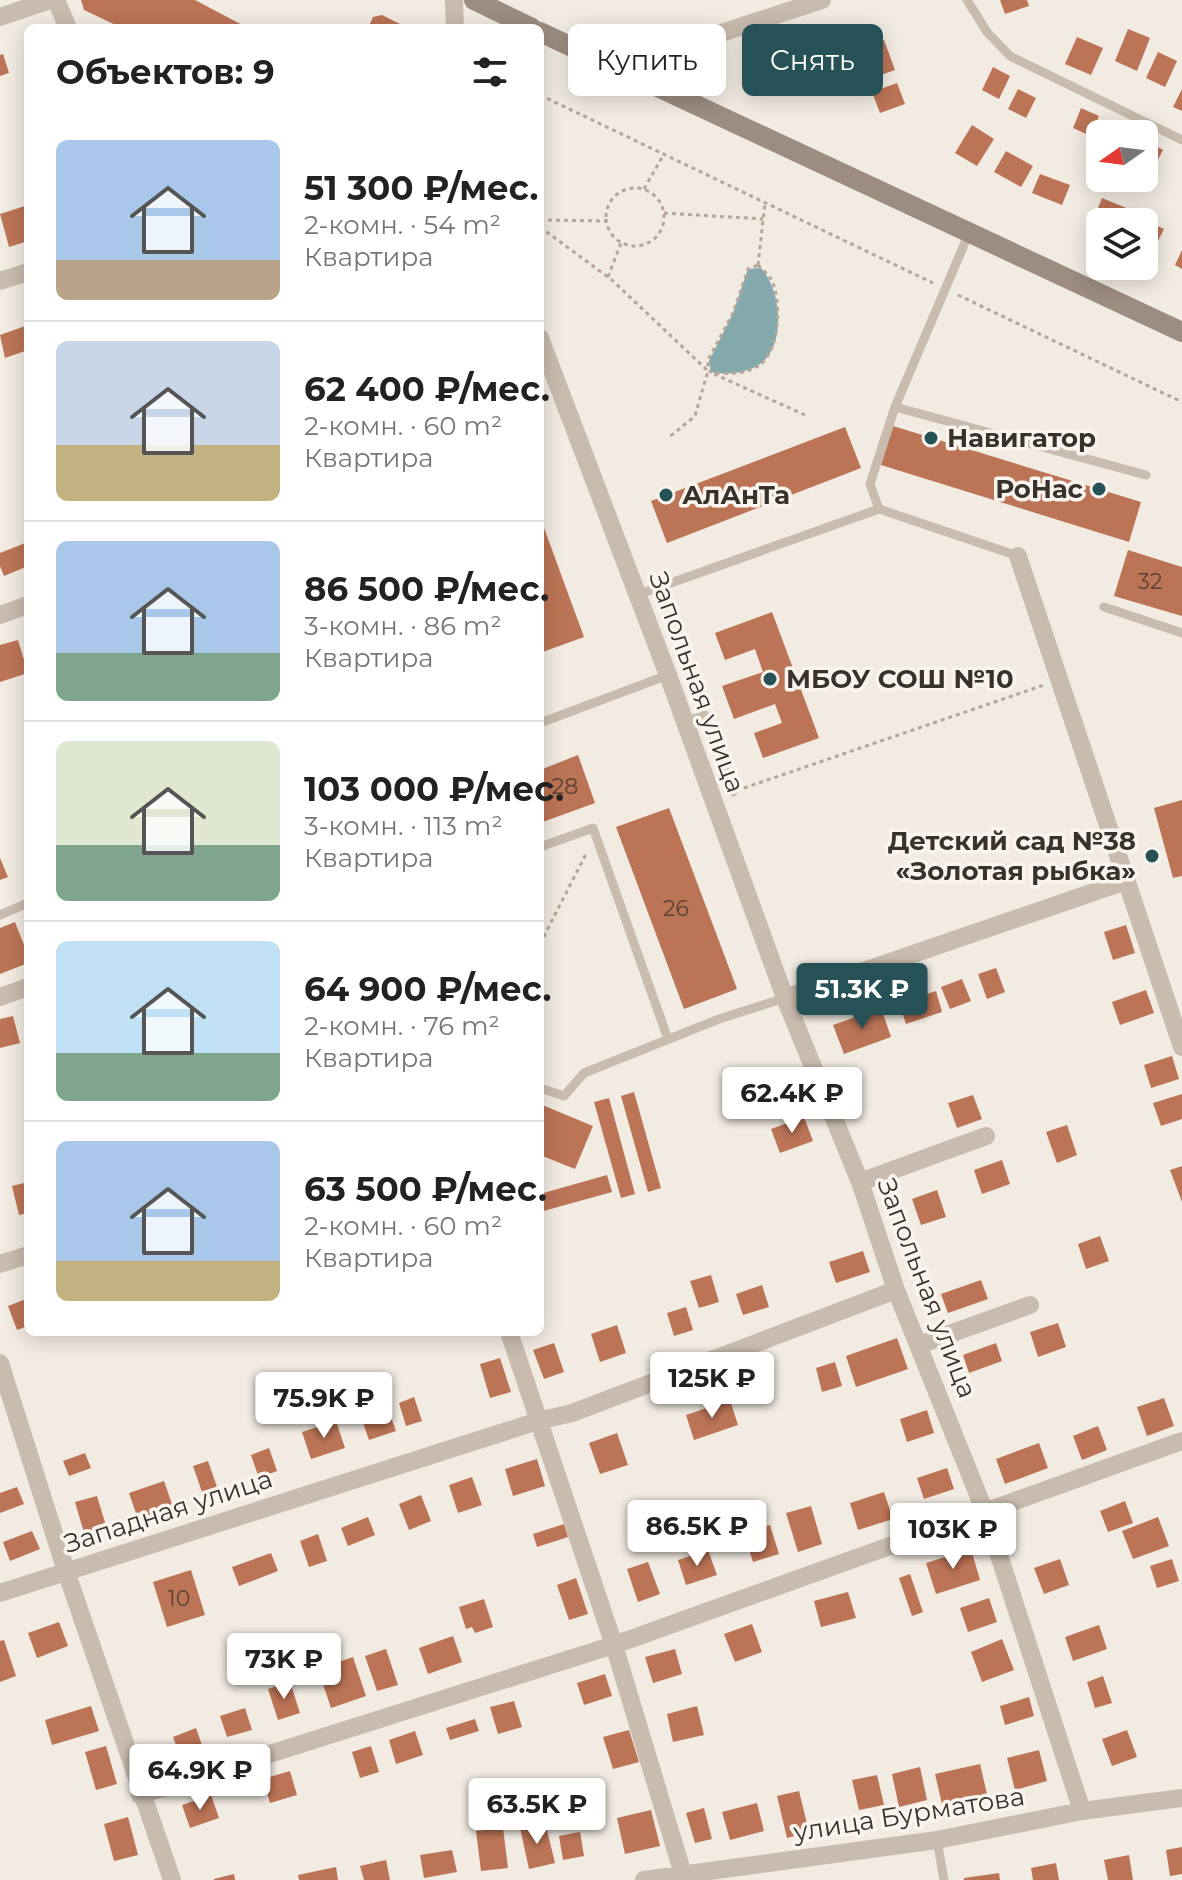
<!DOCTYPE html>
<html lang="ru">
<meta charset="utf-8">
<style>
body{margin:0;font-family:Montserrat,sans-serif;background:#f2f2f2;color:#222;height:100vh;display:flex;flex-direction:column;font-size:30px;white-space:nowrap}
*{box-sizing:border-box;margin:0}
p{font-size:26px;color:#767676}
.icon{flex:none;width:44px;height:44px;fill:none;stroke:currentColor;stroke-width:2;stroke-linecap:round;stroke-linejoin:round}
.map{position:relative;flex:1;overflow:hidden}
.panel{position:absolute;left:24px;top:24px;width:520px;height:1312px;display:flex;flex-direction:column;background:#fff;border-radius:12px;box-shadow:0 4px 20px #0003}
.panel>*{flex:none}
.hud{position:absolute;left:568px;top:24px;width:494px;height:72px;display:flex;gap:16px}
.needle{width:52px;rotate:256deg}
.fabs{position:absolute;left:1086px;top:120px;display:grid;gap:16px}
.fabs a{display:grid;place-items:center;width:72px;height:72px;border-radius:12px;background:#fff;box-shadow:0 4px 20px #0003;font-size:40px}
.price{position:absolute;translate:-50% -68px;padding:0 18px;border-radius:8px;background:#fff;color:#222;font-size:26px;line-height:52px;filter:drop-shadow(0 2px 4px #0008)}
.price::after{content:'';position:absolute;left:50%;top:48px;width:24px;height:18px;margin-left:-12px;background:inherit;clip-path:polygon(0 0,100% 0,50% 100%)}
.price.on{background:#255157;color:#fff}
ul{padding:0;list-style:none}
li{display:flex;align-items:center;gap:24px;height:200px;padding:0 32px}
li+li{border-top:2px solid #e0e0e0}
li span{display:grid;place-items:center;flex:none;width:224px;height:160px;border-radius:12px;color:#555}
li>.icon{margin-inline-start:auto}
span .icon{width:96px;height:96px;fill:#fffc;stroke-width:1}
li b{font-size:34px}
h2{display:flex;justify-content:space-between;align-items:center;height:96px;padding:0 32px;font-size:34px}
.pill{padding:0 28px;border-radius:12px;background:#fff;box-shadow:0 4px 20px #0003;font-size:28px;line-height:72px}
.pill.on{background:#255157;color:#fff}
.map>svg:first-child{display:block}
.water{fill:#83a9ad}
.building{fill:#bc7456}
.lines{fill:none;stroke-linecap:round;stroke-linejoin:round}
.path{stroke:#b5a698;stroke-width:3;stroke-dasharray:4 4;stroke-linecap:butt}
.service{stroke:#c9bcae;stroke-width:9}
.minor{stroke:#c9bcae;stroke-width:18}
.secondary{stroke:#9d8c80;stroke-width:20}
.poi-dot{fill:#255157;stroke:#f9f5ee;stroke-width:3}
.labels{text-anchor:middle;stroke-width:7;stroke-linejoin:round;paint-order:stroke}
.number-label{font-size:22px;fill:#5a4236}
.poi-label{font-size:26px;font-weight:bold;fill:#39312c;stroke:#f9f5ee;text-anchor:start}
.street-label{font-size:26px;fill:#39312c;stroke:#f9f5ee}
</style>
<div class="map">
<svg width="1182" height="1880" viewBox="0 0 1182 1880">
<rect width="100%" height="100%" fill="#f2ebe2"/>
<!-- water -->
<path class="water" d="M761 268C781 289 787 345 760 364 745 374 728 375 711 372L709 361 733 313 748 269Z"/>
<!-- building -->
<path class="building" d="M81 0H195L248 28H122L84 10Z
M1000 0H1027L1029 6 1005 14Z
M382 15 404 26V28H368L373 17Z
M1128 29 1150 38 1137 71 1115 61Z
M1077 37 1103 48 1091 75 1065 64Z
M884 40 895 70 869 79 858 49Z
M1158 52 1177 61 1165 87 1146 78Z
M3 54 9 73 0 76V55Z
M993 67 1010 76 999 99 982 90Z
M897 83 905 104 880 113 872 92Z
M1018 89 1036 98 1026 118 1008 109Z
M1182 89V111L1173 107Z
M1081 108 1099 116 1091 136 1073 128Z
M972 125 994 139 977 166 955 153Z
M1144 139 1163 150 1152 171 1144 166Z
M1006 151 1033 166 1021 187 994 172Z
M1040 174 1070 185 1062 205 1032 193Z
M1102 198 1129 209 1124 222H1100V226L1092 223Z
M28 205V241L9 247 0 214Z
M1144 220 1164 229 1153 251 1144 246Z
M1182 250V269L1175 265Z
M28 325V350L5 358 0 335Z
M893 426 1141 502 1129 542 881 465Z
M845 427 861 468 667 543 651 501Z
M540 517 584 637 540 653Z
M28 542V566L4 576 0 566V553Z
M1128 550 1182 567V616L1114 596Z
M772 612 819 738 763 758 754 733 782 723 775 704 734 719 722 686 763 672 755 649 725 660 715 633Z
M18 640 28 673 0 682V645Z
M578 755 595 803 540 823V770Z
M1182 800V876L1173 878 1154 808Z
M669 808 737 989 684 1009 616 827Z
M0 858 8 877 0 880Z
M15 922 28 955V963L0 974V928Z
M1126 925 1135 953 1113 960 1104 932Z
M996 968 1005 992 987 999 978 974Z
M962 979 971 1001 950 1009 941 987Z
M1146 990 1154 1013 1120 1025 1112 1002Z
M936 991 942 1012 906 1024 899 1003Z
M881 1008 891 1037 844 1054 833 1025Z
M13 1016 20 1043 0 1048V1019Z
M1172 1056 1179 1079 1151 1088 1144 1065Z
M634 1092 661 1188 648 1192 621 1096Z
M1182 1094V1119L1161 1126 1153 1103Z
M973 1095 982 1119 957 1128 948 1103Z
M609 1098 635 1194 621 1198 594 1102Z
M540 1104 593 1126 575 1169 540 1155Z
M804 1117 813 1141 780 1153 771 1129Z
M1067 1125 1077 1155 1057 1163 1046 1132Z
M1002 1160 1010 1184 982 1194 974 1170Z
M1182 1166V1202L1170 1170Z
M607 1175 612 1192 540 1212V1194Z
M28 1182V1213L19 1215 12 1186Z
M937 1190 946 1217 921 1225 912 1199Z
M1100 1236 1109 1261 1086 1269 1078 1244Z
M863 1251 870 1272 836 1283 829 1262Z
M711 1275 719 1302 699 1308 690 1281Z
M981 1280 988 1299 948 1313 941 1294Z
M762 1285 769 1307 743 1315 736 1294Z
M26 1299 28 1326 17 1330 8 1306Z
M686 1307 693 1330 674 1336 667 1313Z
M1058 1323 1066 1347 1038 1357 1030 1332Z
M617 1325 626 1353 600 1362 591 1334Z
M897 1338 908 1369 856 1387 846 1356Z
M554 1343 564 1372 544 1379 533 1350Z
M996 1343 1002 1361 969 1373 963 1355Z
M500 1358 511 1392 490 1398 480 1364Z
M835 1362 842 1386 822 1392 816 1368Z
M414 1397 422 1421 406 1426 399 1403Z
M1164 1398 1174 1426 1147 1436 1137 1407Z
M730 1400 738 1425 694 1440 686 1415Z
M388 1409 396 1431 369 1440 361 1417Z
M927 1410 934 1433 907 1442 900 1419Z
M336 1421 345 1448 311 1459 302 1432Z
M1098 1426 1107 1450 1082 1460 1073 1436Z
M617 1433 628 1465 600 1474 589 1443Z
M1039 1443 1048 1468 1005 1484 996 1459Z
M269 1448 277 1471 259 1478 251 1455Z
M85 1453 91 1468 69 1476 63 1461Z
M537 1459 545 1486 513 1496 505 1469Z
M208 1461 218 1490 203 1495 193 1466Z
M947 1468 954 1489 924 1499 917 1478Z
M472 1477 482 1505 458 1513 449 1485Z
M164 1481 173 1507 138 1519 129 1493Z
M17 1487 24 1504 0 1513V1493Z
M884 1492 893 1519 858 1530 850 1503Z
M421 1495 431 1521 409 1530 399 1504Z
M97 1496 107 1529 85 1536 75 1502Z
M1125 1501 1133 1523 1108 1532 1100 1511Z
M811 1506 822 1544 798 1552 786 1513Z
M368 1517 375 1535 348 1546 341 1528Z
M1158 1517 1169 1546 1133 1559 1122 1531Z
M564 1524 568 1537 537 1547 533 1534Z
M770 1525 779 1554 753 1562 744 1533Z
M32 1531 40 1549 10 1561 3 1542Z
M318 1534 327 1561 309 1567 300 1541Z
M971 1549 980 1580 936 1594 926 1563Z
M708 1550 717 1575 686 1585 678 1560Z
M271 1553 278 1571 239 1586 232 1567Z
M1060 1559 1069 1585 1044 1594 1034 1568Z
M1172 1559 1179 1581 1157 1588 1150 1566Z
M648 1562 660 1594 638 1602 627 1569Z
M191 1570 205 1615 167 1627 153 1582Z
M910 1574 923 1612 912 1616 899 1578Z
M576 1578 588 1614 569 1620 557 1585Z
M848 1592 856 1618 821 1627 814 1601Z
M989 1598 997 1622 968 1632 960 1608Z
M484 1599 493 1627 475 1633 472 1627 466 1629 459 1607Z
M59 1622 68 1646 37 1658 28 1633Z
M752 1624 762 1652 735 1662 724 1634Z
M1099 1625 1107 1649 1073 1661 1065 1637Z
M453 1636 462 1662 428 1674 419 1648Z
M1002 1639 1014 1670 982 1682 971 1652Z
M4 1640 16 1676 0 1682V1641Z
M386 1649 398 1685 377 1691 365 1656Z
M675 1649 682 1674 653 1683 645 1657Z
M353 1657 366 1696 331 1708 318 1669Z
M605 1674 612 1696 584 1705 577 1683Z
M1103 1676 1112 1703 1095 1708 1087 1682Z
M290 1682 300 1713 278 1720 268 1689Z
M1029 1697 1034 1716 1005 1725 1000 1706Z
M514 1701 522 1727 498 1734 490 1707Z
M91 1706 99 1731 52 1745 45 1720Z
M697 1706 704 1735 673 1742 667 1714Z
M245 1708 252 1730 227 1737 220 1716Z
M475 1719 479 1731 450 1740 446 1728Z
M196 1728 203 1748 180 1756 173 1737Z
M629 1730 639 1762 613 1769 603 1737Z
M1127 1730 1137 1757 1112 1766 1102 1739Z
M415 1731 423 1755 396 1764 389 1740Z
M106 1746 117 1784 96 1790 85 1752Z
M371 1746 379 1772 360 1778 352 1752Z
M1039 1750 1047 1781 1015 1790 1007 1758Z
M980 1764 987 1794 942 1804 935 1774Z
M920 1767 927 1800 899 1807 892 1774Z
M290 1771 297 1795 270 1803 263 1779Z
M877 1775 884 1805 859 1810 852 1780Z
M799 1791 809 1832 787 1838 777 1796Z
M211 1795 219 1818 190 1828 182 1805Z
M757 1803 764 1831 730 1840 722 1812Z
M704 1808 712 1839 695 1843 686 1813Z
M651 1810 660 1846 625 1854 617 1818Z
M128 1817 138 1855 114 1861 104 1824Z
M545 1822 555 1863 529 1869 520 1828Z
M503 1828 508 1868 481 1871 476 1831Z
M580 1832 584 1856 563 1860 559 1836Z
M1182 1847V1874L1170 1876 1166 1850Z
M452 1850 457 1872 424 1878 420 1855Z
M1129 1855 1133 1880H1108L1104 1860Z
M386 1860 390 1880H364L360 1866Z
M1056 1863 1059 1880H1033L1031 1868Z
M336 1867 338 1880H299L298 1875Z
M999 1873 1000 1880H964V1878Z
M234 1874 235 1880H214V1879Z"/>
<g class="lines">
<!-- path -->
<path class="path" d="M540 95 933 283
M606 217a29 29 0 1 1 58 0a29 29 0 1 1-58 0Z
M644 189 664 154
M664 213 763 219
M540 220 607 221
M540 227 612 280 708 371 695 416 668 438
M758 265C762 269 768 274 771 279 782 300 780 348 761 364 747 375 727 374 711 372L708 369V360L733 313 748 269Z
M758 265 765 203
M608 277 621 243
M958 295 1182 402
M714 374 805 415
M744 788 1044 685
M540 944 587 852"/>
<!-- service -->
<path class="service" d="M967 0 987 32 1010 56 1182 140
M895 407 1146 475
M879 509 870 484 895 407 969 233
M637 595 879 509 1018 556
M1104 607 1182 633
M685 722 705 715 733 792
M540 723 668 675
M540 847 593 828 668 1039
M0 915 28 903
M540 1088 564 1096 584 1073 719 1019 785 998
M937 1840 944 1880"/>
<!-- minor -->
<path class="minor" d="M56 0 68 28
M454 0 455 28
M0 17 50 0
M614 68 822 0
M0 281 28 272
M540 338 668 675 785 998 860 1182 896 1290 985 1512 1082 1811
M1018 556 1182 1047
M0 615 28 605
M0 997 28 987
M785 998 1126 881
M860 1182 986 1136
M0 1264 28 1255
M509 1332 614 1645 683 1874
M919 1345 1030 1305
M0 1363 66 1571 172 1880
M0 1593 538 1421 572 1413 896 1290
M140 1795 614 1645 1182 1441
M644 1880 937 1840 1082 1811 1182 1798"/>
<!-- secondary -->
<path class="secondary" d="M474 0 532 28
M540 32 1182 332"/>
</g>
<!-- markers -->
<g class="poi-dot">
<circle cx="931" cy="438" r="8"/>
<circle cx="1099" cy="489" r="8"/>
<circle cx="666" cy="495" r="8"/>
<circle cx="770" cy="679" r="8"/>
<circle cx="1152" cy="856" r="8"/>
</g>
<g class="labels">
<!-- number labels -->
<g class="number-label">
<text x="1150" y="589">32</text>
<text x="565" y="794">28</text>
<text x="676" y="916">26</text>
<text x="179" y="1606">10</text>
</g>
<!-- poi labels -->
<g class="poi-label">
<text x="947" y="447">Навигатор</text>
<text x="1083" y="498" text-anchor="end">РоНас</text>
<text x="682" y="504">АлАнТа</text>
<text x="786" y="688">МБОУ СОШ №10</text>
<text x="1136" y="850" text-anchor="end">Детский сад №38<tspan x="1136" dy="30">«Золотая рыбка»</tspan></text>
</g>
<!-- street labels -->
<g class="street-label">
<text transform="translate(697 682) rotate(70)" y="9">Запольная улица</text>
<text transform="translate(927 1288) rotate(69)" y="9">Запольная улица</text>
<text transform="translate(168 1511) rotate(-18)" y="9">Западная улица</text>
<text transform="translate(909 1814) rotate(-9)" y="9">улица Бурматова</text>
</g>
</g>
</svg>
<div class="fabs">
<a><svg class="needle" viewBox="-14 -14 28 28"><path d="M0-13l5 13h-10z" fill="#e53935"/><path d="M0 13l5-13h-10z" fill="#767676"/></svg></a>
<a><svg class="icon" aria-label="layers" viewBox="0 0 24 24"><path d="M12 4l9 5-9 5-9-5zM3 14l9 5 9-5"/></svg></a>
</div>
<b class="price on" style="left:862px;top:1031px">51.3K ₽</b>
<b class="price" style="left:792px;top:1135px">62.4K ₽</b>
<b class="price" style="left:712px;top:1420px">125K ₽</b>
<b class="price" style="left:324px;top:1440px">75.9K ₽</b>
<b class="price" style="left:697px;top:1568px">86.5K ₽</b>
<b class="price" style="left:953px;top:1571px">103K ₽</b>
<b class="price" style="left:284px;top:1701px">73K ₽</b>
<b class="price" style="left:200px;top:1812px">64.9K ₽</b>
<b class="price" style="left:537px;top:1846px">63.5K ₽</b>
<div class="hud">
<a class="pill">Купить</a>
<a class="pill on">Снять</a>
</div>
<section class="panel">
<h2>Объектов: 9<svg class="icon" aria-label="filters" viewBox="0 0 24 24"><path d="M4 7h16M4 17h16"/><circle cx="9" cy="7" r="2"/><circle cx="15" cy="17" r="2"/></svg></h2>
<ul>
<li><span style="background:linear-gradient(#a9c7e8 75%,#b9a48a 0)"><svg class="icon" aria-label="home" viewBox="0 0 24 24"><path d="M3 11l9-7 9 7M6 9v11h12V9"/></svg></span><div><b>51 300 ₽/мес.</b><p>2-комн. · 54 m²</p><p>Квартира</p></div></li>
<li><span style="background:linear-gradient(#c9d6e8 65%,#c2b280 0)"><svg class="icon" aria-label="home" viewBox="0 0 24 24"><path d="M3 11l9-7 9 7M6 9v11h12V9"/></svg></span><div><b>62 400 ₽/мес.</b><p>2-комн. · 60 m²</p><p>Квартира</p></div></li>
<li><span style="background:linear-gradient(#a9c7e8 70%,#7fa58c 0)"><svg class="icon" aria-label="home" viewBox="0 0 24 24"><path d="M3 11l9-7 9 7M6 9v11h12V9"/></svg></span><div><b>86 500 ₽/мес.</b><p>3-комн. · 86 m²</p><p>Квартира</p></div></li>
<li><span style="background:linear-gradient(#dfe7d0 65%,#7fa58c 0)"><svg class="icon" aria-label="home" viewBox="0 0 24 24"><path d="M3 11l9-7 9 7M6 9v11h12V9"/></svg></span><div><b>103 000 ₽/мес.</b><p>3-комн. · 113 m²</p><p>Квартира</p></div></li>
<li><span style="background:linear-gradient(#bfe0f5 70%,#7fa58c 0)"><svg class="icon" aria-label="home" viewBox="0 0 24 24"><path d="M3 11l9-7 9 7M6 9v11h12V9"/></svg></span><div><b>64 900 ₽/мес.</b><p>2-комн. · 76 m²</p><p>Квартира</p></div></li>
<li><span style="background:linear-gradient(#a9c7e8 75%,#c2b280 0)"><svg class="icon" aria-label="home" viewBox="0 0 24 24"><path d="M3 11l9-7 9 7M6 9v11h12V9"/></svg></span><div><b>63 500 ₽/мес.</b><p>2-комн. · 60 m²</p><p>Квартира</p></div></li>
</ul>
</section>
</div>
